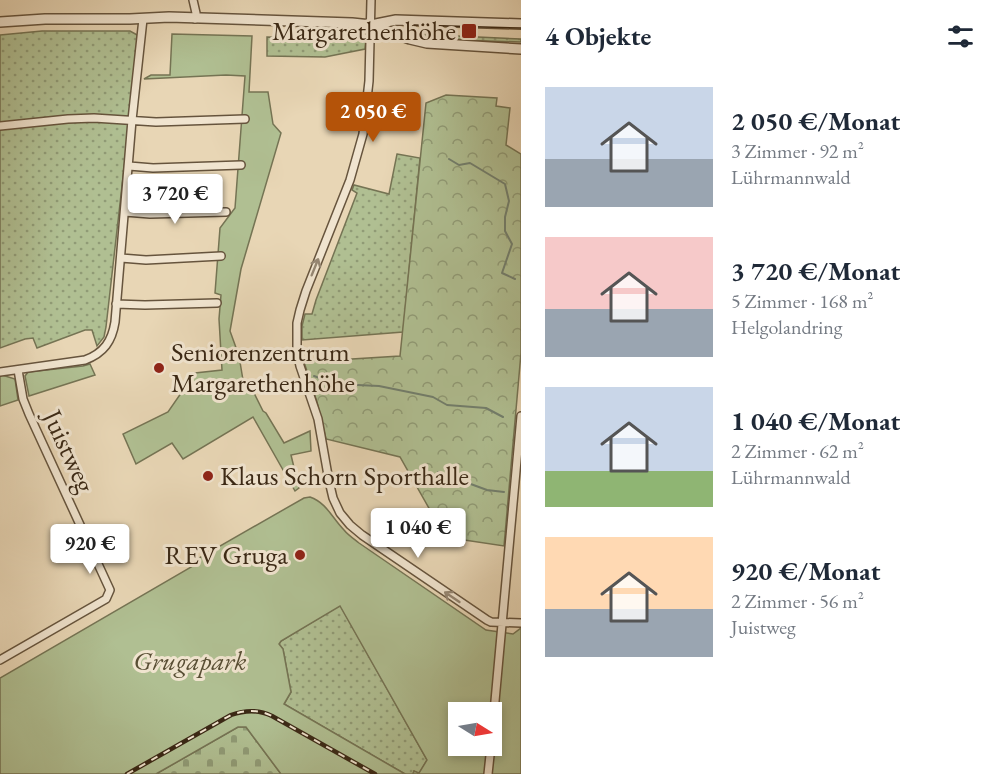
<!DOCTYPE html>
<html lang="de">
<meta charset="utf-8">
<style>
body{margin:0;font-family:"EB Garamond",serif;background:#f6f6f7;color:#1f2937;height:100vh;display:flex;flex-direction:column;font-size:22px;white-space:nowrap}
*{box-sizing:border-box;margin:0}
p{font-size:20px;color:#747a83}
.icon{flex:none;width:33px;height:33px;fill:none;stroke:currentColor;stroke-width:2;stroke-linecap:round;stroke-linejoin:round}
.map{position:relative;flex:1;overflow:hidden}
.panel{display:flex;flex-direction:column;background:#fff;width:480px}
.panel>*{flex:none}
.needle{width:39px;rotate:101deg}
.buttons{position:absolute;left:448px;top:702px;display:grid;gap:12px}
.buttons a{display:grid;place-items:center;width:54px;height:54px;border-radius:0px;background:#fff;box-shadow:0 3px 9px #0003;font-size:30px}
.price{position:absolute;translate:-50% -51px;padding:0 14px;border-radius:6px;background:#fff;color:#222;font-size:20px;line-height:39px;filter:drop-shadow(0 2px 3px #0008)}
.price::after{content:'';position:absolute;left:50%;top:36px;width:18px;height:14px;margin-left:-9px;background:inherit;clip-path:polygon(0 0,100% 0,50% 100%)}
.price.active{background:#b45309;color:#fff}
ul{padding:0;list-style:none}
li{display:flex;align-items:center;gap:18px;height:150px;padding:0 24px}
li span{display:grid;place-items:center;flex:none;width:168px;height:120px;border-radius:0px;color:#555}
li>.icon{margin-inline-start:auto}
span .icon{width:72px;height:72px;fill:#fffc;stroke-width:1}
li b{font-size:26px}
h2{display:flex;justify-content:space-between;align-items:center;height:72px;padding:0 24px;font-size:26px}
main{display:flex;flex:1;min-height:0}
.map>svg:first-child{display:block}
.grass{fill:url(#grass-dots);stroke:#757454;stroke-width:1.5}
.forest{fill:url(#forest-crowns);stroke:#757454;stroke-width:1.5}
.cemetery{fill:url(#cemetery-stones);stroke:#757454;stroke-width:1.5}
.green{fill:#b0bf92;stroke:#757454;stroke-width:1.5;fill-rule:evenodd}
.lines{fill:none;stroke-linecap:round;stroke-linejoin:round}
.stream{stroke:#727f6e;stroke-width:2}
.minor-casing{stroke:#66543d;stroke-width:10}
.tertiary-casing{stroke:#66543d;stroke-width:12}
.minor{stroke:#f0e4cf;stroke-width:7}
.tertiary{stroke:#f0e4cf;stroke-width:9}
.tram{stroke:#3a2815;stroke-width:1.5}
.rail-casing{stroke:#3a2815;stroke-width:4.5}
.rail{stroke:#f0e4cf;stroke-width:2;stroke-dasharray:7;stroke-linecap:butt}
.oneway{stroke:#958672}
.poi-dot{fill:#8f2418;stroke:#f0e4cf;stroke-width:2}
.labels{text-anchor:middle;stroke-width:6;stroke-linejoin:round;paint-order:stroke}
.poi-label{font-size:27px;fill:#3a2815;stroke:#f0e4cf;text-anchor:end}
.street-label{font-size:27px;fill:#3a2815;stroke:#f0e4cf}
.park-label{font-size:27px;font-style:italic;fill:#584e34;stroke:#f0e4cf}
</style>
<main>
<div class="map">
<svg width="521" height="774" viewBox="0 0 521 774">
<defs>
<pattern id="grass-dots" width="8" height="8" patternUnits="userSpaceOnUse" patternTransform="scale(1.5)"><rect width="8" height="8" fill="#b0bf92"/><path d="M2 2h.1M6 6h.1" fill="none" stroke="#909b76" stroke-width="1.8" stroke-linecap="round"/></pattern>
<pattern id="forest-crowns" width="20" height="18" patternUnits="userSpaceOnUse" patternTransform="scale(1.5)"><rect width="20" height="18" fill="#b0bf92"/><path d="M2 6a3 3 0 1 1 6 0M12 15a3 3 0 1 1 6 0" fill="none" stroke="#909b76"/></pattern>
<pattern id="cemetery-stones" width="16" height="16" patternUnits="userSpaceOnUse" patternTransform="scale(1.5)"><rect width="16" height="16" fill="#b0bf92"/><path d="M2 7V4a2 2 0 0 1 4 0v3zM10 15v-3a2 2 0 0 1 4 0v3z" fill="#909b76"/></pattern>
</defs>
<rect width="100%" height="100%" fill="#e8d6b5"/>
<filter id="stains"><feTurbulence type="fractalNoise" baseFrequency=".00333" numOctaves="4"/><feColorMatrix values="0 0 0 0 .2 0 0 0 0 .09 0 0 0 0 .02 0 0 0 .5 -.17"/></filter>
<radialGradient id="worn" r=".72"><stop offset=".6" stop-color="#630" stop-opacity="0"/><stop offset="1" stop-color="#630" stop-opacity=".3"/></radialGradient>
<!-- grass -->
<path class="grass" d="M42 31H130L139 36 106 327 104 337 97 346 92 330H85L37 348 33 338 25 339 0 348V35Z
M413 34 521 39V42L424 39 413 37Z
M267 37 366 40 365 49 325 57 267 56Z
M397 154 420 158 403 332 302 340V326L305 314H312L316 300 357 193 352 190 354 185 389 194Z
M340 605 427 760 419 774 414 771 413 774H405L284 704 291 692 283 649 279 644 281 641Z"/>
<!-- forest -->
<path class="forest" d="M446 95 497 98 496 106 510 108 506 145 521 154V353L504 546 451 538 443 533 400 457 326 439 317 402 304 362 400 356 426 103Z"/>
<!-- cemetery -->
<path class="cemetery" d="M238 727H246L281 774H156Z"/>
<!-- green -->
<path class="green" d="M172 34 252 36 249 92H268L273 124 281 133 241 269 230 331 239 356 243 380 252 389 263 411 266 413 284 443 310 431 311 451 291 455 299 488 295 491 253 417 183 459 172 443 136 464 123 434 168 412 195 373 222 370 219 319 221 295 215 293 220 228 235 208 245 76 226 75 144 79 151 75H170Z
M90 364 95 375 29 396 25 376 28 372 83 366Z
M2 375 15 379 18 400 0 406V376Z
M310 497C327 503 332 518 344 530 348 535 354 539 359 543L486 630 513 634 521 628V774H413L414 771 419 773 427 760 340 606 281 641 279 644 283 649 291 692 284 704 405 774H281L246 727H238L156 774H0V678L193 566 192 562 304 498ZM459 712H492V746H459Z"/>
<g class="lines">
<!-- stream -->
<path class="stream" d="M449 159 459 165 470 163 505 184 509 201 505 217V231L512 244 502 273 515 279
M314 376 336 384 379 386 433 397 447 405 486 408 503 417
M438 472 487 490 504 492"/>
<!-- minor casing -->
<g class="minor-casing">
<path id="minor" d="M193 0 196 13 195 19
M371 0 369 81 363 134 350 180 306 291 300 310 297 323V351L300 366 318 419 329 481 333 498 340 513 350 525 362 535 487 620 491 622 521 623
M0 126 68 119 94 118 156 122 245 119
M129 166 153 168 241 165
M125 212 150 214 226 212
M121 258 146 260 221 256
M116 304 145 305 217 303
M0 372 85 360C104 353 112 341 115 322L132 120 143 19
M0 660 106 599 110 590 29 414 23 399 18 370
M492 734 521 416
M488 774 491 746"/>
</g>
<!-- tertiary casing -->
<g class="tertiary-casing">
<path id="tertiary" d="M0 22 45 19H130L169 17 352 23 371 25 410 39 427 43 521 49
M371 25 396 20 521 24"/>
</g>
<!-- minor -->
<use href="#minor" class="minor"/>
<!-- tertiary -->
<use href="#tertiary" class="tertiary"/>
<!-- tram -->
<path class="tram" d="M414 25 521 28"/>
<!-- rail casing -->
<g class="rail-casing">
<path id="rail" d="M127 774 231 715C245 710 258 709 272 716L375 774"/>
</g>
<!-- rail -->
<use href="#rail" class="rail"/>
</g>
<!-- one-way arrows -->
<defs><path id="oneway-shaft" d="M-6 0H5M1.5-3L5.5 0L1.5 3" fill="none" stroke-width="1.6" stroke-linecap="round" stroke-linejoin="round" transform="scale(1.5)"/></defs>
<g class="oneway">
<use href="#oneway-shaft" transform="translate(315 267) rotate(-68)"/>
<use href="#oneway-shaft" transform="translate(452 597) rotate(-146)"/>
</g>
<!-- markers -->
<g class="poi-dot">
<rect x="461" y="23" width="16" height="16" rx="3"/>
<circle cx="159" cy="368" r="6"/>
<circle cx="208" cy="476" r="6"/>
<circle cx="300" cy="555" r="6"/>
</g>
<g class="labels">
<!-- poi labels -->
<g class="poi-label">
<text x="456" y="40">Margarethenhöhe</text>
<text x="171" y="361" text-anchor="start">Seniorenzentrum<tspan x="171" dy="31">Margarethenhöhe</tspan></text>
<text x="220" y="485" text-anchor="start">Klaus Schorn Sporthalle</text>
<text x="288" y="564">REV Gruga</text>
</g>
<!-- street labels -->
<g class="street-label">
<text transform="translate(69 451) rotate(65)" y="9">Juistweg</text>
</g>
<!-- park labels -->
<g class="park-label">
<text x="190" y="670">Grugapark</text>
</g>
</g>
<rect width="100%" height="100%" filter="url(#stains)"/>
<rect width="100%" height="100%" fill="url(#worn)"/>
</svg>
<div class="buttons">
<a><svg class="needle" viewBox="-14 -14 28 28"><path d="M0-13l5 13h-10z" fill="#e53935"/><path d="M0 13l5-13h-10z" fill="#747a83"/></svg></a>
</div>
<b class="price active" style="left:373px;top:143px">2 050 €</b>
<b class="price" style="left:175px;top:225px">3 720 €</b>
<b class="price" style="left:418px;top:559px">1 040 €</b>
<b class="price" style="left:90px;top:575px">920 €</b>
</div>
<section class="panel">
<h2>4 Objekte<svg class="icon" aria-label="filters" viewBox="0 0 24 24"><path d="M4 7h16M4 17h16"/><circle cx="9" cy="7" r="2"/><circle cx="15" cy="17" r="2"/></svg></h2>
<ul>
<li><span style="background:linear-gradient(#c9d6e8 60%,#9aa5b1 0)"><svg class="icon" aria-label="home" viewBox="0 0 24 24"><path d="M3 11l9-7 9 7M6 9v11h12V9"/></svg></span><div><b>2 050 €/Monat</b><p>3 Zimmer · 92 m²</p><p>Lührmannwald</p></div></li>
<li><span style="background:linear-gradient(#f6c9c9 60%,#9aa5b1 0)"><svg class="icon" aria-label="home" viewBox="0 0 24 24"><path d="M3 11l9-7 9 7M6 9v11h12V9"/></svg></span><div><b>3 720 €/Monat</b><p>5 Zimmer · 168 m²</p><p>Helgolandring</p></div></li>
<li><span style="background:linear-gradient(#c9d6e8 70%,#8fb573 0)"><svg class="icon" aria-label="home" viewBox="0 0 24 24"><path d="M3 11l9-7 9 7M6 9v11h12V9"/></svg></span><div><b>1 040 €/Monat</b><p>2 Zimmer · 62 m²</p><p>Lührmannwald</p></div></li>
<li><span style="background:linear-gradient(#ffd9b3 60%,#9aa5b1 0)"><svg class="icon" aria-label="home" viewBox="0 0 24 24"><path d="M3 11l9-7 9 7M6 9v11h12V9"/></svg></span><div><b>920 €/Monat</b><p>2 Zimmer · 56 m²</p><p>Juistweg</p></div></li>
</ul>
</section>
</main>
